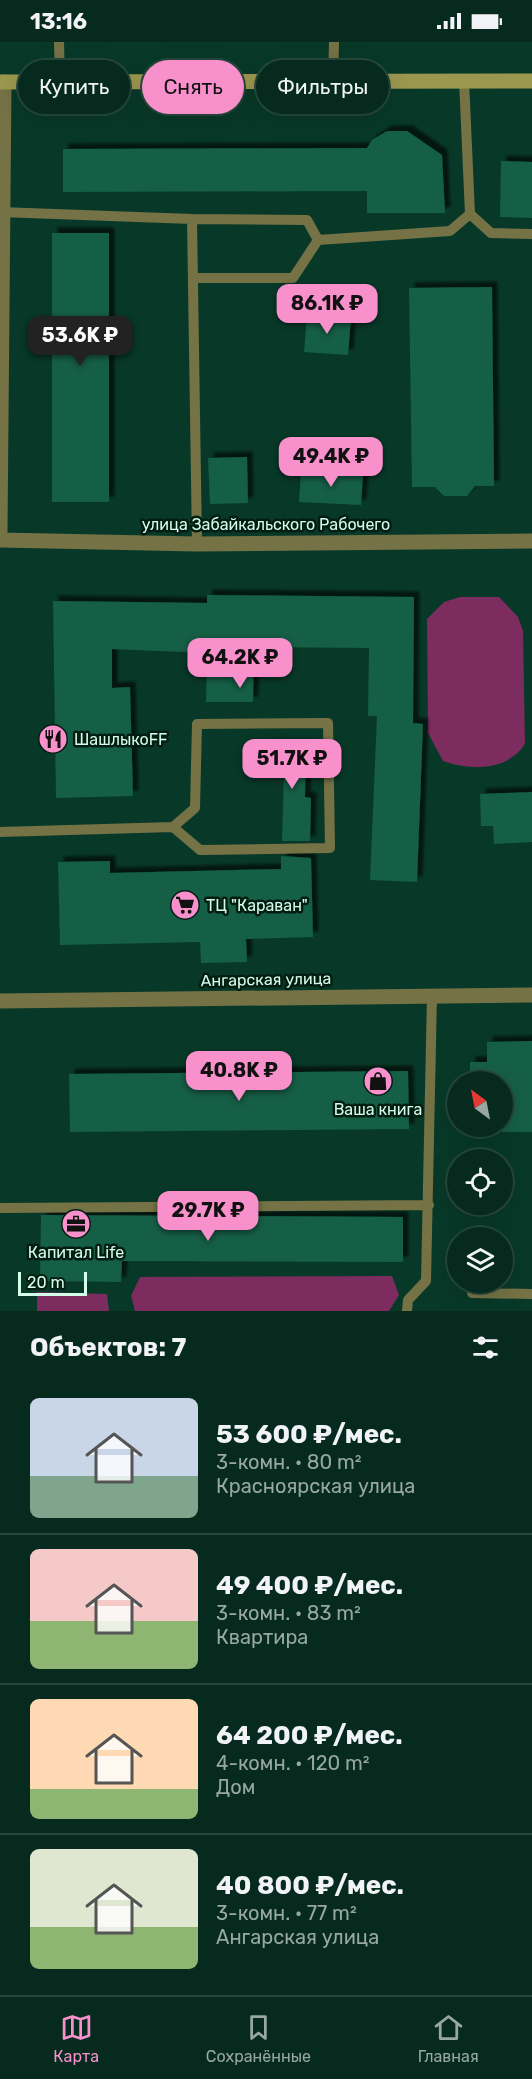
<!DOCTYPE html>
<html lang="ru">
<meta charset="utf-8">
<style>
body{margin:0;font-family:Rubik,sans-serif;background:#0f3327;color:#f1f3f6;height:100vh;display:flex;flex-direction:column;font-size:22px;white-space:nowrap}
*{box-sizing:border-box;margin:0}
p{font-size:20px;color:#98a7a4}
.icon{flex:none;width:33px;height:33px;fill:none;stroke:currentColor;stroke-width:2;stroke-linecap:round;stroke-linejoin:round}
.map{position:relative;height:1269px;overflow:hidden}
.details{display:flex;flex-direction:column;background:#062b1e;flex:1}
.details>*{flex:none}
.hud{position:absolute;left:18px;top:18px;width:496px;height:54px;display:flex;gap:12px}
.needle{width:39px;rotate:328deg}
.tools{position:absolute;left:447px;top:1029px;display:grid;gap:12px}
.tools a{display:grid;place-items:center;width:66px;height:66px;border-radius:50%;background:#062b1e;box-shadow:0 6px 24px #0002,0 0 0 2px #27473c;font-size:30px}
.scale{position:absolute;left:18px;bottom:15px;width:69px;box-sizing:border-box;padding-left:6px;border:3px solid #d4fdea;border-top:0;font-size:16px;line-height:21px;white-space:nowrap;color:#d4fdea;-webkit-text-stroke:4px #031d13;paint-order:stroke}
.price{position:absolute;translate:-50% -51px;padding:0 14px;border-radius:12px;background:#f890cc;color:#111;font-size:20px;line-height:39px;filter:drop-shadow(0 2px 3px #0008)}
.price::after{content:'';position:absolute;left:50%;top:36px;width:18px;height:14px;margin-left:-9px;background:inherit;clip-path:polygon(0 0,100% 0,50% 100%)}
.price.on{background:#222;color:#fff}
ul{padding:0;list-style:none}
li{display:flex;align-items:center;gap:18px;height:150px;padding:0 30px}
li+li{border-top:2px solid #27473c}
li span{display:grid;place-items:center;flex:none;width:168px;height:120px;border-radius:9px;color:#555}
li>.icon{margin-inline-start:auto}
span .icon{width:72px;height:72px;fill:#fffc;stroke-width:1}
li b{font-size:26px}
h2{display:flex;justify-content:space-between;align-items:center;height:72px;padding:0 30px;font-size:26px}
.chip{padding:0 21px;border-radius:27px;background:#062b1e;box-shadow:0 6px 24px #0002,0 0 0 2px #27473c;font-size:21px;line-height:54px}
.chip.on{background:#f890cc;color:#111}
.status{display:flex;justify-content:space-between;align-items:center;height:42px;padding:0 30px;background:#062b1e;direction:ltr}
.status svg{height:16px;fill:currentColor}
.tab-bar{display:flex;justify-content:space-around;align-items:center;height:84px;border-top:2px solid #27473c;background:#062b1e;font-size:16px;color:#98a7a4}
.tab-bar a{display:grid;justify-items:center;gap:3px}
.tab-bar .on{color:#f890cc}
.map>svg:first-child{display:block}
.green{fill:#7c2c5e}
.building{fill:#135f46;filter:url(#shadow)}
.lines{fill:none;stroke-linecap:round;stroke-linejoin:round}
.service{stroke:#757246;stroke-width:10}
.minor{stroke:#757246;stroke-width:15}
.secondary{stroke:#9c974f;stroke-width:15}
.labels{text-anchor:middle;stroke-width:5;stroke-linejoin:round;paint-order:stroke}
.street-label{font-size:16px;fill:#d4fdea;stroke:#031d13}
.poi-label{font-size:16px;fill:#d4fdea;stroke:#031d13;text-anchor:start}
</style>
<div class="status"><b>13:16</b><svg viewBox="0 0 49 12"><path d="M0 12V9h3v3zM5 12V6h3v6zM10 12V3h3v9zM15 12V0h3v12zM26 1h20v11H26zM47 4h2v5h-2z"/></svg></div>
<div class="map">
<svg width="532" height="1269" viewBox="0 0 532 1269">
<defs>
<filter id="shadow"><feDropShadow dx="5.5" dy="-5.5" stdDeviation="1.5" flood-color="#0009"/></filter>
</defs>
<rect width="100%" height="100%" fill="#083928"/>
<!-- green -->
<path class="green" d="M460 555H499L518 575 523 589 525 702C507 729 472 729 443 719L428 691 427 577 444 560Z
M392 1234 399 1253 389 1269H135L131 1254 140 1235Z
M37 1250 107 1252 109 1269H37Z"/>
<!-- building -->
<path class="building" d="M387 89H407L442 113 445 171H367V149L63 150V107L367 106 372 98Z
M501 119 532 120V176L500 175Z
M52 191H109V460H52Z
M492 245 494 444H475L467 454H444L435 445H412L409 246Z
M307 273 351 276 348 313 304 310Z
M247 415 248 461 210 462 208 416Z
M301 430 363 433 361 463 299 460Z
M207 553 414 555 413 681 423 682 417 840 370 838 377 674H368L369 606 254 605 253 660H206L207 611 112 607V646L130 645 133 754 56 756 53 559 207 561Z
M267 703 306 704 305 755 311 756 310 799H282L284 730 266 729Z
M532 750V800L494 802 493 784H481L480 752Z
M281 814 311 816 313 895 246 897 247 920 201 921 200 900 60 903 58 820 110 819V831L281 827Z
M532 999V1090H502V1040H470V1020H487V1000Z
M408 1029 409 1087 70 1090 69 1032Z
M41 1173 403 1175V1220L122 1219 121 1240 40 1239Z"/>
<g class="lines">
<!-- service -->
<path class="service" d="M59 0 60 40
M333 38 334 0
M464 38 470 172
M0 170 192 177 197 502
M192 177 307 178 318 198 450 189 470 172 491 191 532 192
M193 236H293L318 198
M0 790 173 785 195 766 197 682 328 681 330 806 200 808 173 785
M0 1166 429 1163
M472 1251 532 1252
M407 1269 408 1258 426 1239 432 953"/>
<!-- minor -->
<path class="minor" d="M0 490 4 40
M0 498 197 502 532 499
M0 959 532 953"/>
<!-- secondary -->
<path class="secondary" d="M0 40 532 39"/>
</g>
<!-- icons -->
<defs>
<g id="restaurant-disc" transform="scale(1.5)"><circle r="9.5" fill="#f890cc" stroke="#031d13"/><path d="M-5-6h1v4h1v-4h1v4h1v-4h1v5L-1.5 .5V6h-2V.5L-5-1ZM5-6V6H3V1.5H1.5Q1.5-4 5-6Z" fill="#111"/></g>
<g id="supermarket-disc" transform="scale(1.5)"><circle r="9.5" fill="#f890cc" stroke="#031d13"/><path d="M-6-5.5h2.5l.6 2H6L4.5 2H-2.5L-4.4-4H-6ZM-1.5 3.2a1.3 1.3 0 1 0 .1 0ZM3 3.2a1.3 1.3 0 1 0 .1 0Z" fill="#111"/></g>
<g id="shop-disc" transform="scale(1.5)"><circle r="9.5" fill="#f890cc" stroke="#031d13"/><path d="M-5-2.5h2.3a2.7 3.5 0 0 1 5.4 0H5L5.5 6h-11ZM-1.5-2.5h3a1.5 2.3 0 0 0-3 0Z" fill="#111"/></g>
<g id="office-disc" transform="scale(1.5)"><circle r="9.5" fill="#f890cc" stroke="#031d13"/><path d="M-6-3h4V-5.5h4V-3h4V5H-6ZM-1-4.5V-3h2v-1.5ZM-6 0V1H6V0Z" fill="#111"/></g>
</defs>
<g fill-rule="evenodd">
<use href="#restaurant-disc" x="53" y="697"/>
<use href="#supermarket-disc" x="185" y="863"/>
<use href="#shop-disc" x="378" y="1039"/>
<use href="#office-disc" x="76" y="1182"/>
</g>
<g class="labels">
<!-- street labels -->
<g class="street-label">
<text x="266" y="488">улица Забайкальского Рабочего</text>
<text transform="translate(266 937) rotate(-1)" y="6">Ангарская улица</text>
</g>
<!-- poi labels -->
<g class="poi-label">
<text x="74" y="703">ШашлыкоFF</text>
<text x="206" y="869">ТЦ "Караван"</text>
<text x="378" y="1073" text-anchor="middle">Ваша книга</text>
<text x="76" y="1216" text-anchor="middle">Капитал Life</text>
</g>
</g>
</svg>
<div class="tools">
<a><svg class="needle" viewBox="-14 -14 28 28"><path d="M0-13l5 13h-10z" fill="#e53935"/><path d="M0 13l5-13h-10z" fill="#98a7a4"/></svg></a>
<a><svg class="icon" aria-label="locate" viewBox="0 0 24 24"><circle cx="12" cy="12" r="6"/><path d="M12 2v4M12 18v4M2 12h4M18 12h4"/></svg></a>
<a><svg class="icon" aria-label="layers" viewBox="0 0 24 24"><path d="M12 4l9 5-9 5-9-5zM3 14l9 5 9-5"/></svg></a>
</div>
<div class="scale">20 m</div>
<b class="price" style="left:327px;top:293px">86.1K ₽</b>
<b class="price on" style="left:80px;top:325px">53.6K ₽</b>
<b class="price" style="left:331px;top:446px">49.4K ₽</b>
<b class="price" style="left:240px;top:647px">64.2K ₽</b>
<b class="price" style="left:292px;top:748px">51.7K ₽</b>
<b class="price" style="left:239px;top:1060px">40.8K ₽</b>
<b class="price" style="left:208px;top:1200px">29.7K ₽</b>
<div class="hud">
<a class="chip">Купить</a>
<a class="chip on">Снять</a>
<a class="chip">Фильтры</a>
</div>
</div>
<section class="details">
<h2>Объектов: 7<svg class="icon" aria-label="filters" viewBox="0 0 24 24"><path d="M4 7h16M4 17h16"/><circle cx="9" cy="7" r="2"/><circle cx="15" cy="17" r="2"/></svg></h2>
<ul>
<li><span style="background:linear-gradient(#c9d6e8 65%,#7fa58c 0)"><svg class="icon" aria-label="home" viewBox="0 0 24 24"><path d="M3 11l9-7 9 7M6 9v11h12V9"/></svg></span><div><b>53 600 ₽/мес.</b><p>3-комн. · 80 m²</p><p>Красноярская улица</p></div></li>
<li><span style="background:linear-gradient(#f6c9c9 60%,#8fb573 0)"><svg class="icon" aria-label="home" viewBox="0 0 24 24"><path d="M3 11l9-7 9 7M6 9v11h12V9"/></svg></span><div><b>49 400 ₽/мес.</b><p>3-комн. · 83 m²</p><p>Квартира</p></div></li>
<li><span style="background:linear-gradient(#ffd9b3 75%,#8fb573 0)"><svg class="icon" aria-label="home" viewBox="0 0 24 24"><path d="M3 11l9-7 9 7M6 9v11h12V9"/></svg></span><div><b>64 200 ₽/мес.</b><p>4-комн. · 120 m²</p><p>Дом</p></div></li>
<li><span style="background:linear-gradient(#dfe7d0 65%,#8fb573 0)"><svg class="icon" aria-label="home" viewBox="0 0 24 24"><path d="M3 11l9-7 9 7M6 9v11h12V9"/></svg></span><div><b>40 800 ₽/мес.</b><p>3-комн. · 77 m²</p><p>Ангарская улица</p></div></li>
</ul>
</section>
<nav class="tab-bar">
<a class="on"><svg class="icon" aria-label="map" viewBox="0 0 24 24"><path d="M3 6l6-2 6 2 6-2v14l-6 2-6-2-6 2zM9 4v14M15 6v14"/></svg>Карта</a>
<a><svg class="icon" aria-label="saved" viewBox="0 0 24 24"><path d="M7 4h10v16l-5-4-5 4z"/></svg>Сохранённые</a>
<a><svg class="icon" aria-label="home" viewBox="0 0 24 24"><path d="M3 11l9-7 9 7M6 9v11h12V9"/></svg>Главная</a>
</nav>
